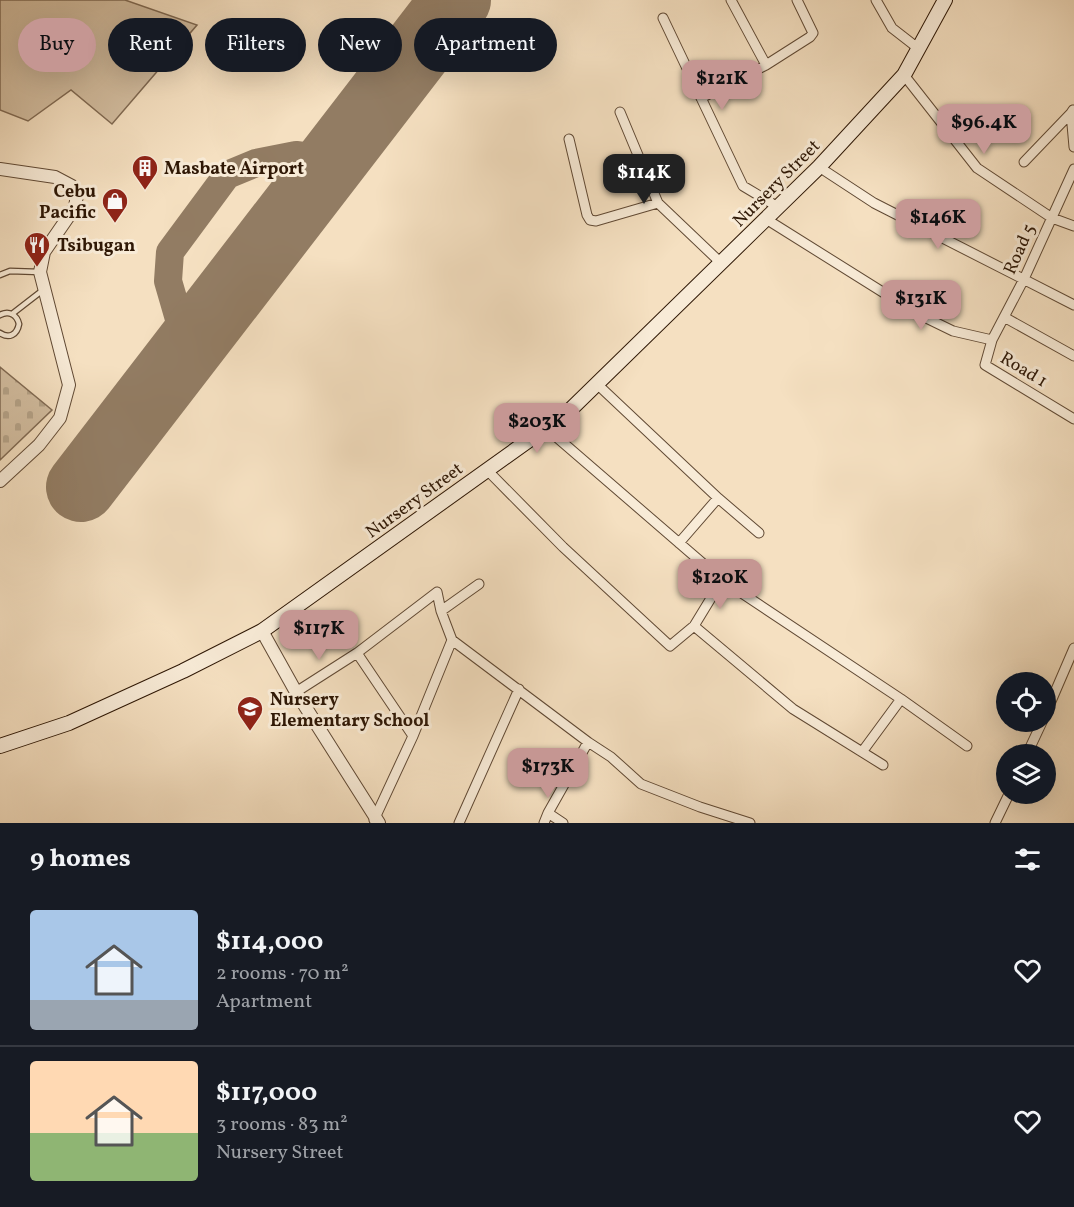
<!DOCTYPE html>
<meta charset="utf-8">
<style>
body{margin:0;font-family:Vollkorn,serif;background:#20242c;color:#f1f3f6;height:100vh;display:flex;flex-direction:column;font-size:22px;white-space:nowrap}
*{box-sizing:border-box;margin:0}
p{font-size:20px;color:#9ea1a6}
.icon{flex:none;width:33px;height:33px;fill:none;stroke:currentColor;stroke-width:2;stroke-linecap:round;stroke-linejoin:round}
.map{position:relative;height:823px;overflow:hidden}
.side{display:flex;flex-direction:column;background:#171b24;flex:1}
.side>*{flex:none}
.top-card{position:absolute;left:18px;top:18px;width:600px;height:54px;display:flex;gap:12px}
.controls{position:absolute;left:996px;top:672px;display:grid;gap:12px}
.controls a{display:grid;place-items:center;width:60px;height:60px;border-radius:50%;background:#171b24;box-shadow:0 6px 24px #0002;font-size:30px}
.price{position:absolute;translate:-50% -51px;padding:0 14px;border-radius:12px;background:#c59692;color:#111;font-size:20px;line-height:39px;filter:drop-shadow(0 2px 3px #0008)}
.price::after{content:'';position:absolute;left:50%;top:36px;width:18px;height:14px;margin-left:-9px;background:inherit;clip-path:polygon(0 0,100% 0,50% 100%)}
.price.on{background:#222;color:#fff}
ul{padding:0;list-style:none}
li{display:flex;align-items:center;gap:18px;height:150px;padding:0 30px}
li+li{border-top:2px solid #363941}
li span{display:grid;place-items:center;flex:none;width:168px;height:120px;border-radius:6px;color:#555}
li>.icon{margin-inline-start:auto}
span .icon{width:72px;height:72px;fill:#fffc;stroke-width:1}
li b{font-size:26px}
h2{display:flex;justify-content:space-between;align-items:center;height:72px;padding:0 30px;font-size:26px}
.tag{padding:0 21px;border-radius:27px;background:#171b24;box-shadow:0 6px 24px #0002;font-size:21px;line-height:54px}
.tag.on{background:#c59692;color:#111}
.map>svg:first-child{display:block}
.cemetery{fill:url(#cemetery-stones);stroke:#806a53;stroke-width:1.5}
.pitch{fill:#d3bea1;stroke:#806a53;stroke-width:1.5}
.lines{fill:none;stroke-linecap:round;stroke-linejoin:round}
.taxiway{stroke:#927c63;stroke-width:28}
.runway{stroke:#927c63;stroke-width:70}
.service-casing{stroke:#604934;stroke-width:7}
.minor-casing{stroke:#604934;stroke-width:11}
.tertiary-casing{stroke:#604934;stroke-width:14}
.secondary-casing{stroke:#2e1705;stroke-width:16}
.service{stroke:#f8ebd7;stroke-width:4.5}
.minor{stroke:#f8ebd7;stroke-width:9}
.tertiary{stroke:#f8ebd7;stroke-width:12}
.secondary{stroke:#f8ebd7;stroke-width:14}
.labels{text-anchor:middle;stroke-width:6;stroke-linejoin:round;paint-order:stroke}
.poi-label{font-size:18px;font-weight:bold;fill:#2e1705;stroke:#f8ebd7;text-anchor:start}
.street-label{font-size:18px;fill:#2e1705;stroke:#f8ebd7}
</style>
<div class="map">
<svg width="1074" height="823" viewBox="0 0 1074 823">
<defs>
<pattern id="cemetery-stones" width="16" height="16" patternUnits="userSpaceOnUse" patternTransform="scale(1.5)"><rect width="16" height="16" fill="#d3bea1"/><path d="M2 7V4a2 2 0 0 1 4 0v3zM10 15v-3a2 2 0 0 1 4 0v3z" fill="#b5a389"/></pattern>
</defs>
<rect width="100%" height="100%" fill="#f5e0c1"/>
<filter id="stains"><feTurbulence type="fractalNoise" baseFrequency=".00333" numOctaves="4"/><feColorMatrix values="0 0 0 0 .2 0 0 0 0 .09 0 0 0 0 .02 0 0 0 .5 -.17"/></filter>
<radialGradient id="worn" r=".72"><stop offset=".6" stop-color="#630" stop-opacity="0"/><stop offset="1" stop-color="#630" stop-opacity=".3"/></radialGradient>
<!-- cemetery -->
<path class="cemetery" d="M0 367 52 410 0 460Z"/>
<!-- pitch -->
<path class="pitch" d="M0 0H125L197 25 112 124 71 90 28 121 0 110Z"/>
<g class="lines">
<!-- taxiway -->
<path class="taxiway" d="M296 155 307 166 313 186
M179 319 182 356
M206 324C196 325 187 327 179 319L168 281 170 252 227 175 256 163 296 155 326 159 335 157"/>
<!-- runway -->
<path class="runway" d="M81 487 456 0"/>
<!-- service casing -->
<g class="service-casing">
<path id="service" d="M0 275 10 271 40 272
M12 314 43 290
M0 315C9 310 17 315 19 324 17 335 9 339 0 333"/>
</g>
<!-- minor casing -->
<g class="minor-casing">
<path id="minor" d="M731 0 766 65
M876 0 892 28 919 49
M663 18 743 186 778 207
M904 75 977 168 1052 218 1074 226
M701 98 766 65 810 37 813 33 797 0
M1073 110 1071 113 1074 147
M620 112 658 203 721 263
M569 139 587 215 590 220 596 221 658 203
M1024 162 1071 113
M819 167 874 203 1074 305
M766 219 916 313 953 331 992 340 985 365 1074 419
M1004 317 1074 356
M992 340 1024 279 1074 169
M597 384 718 498 759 533
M546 428 722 580 901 699 967 746
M487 470 563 547 670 646 694 626 793 709 883 765
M679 543 718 498
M479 584 441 611 452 640 588 742 548 813
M694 626 722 580
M296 692 357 653
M1046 713 1074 648
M413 736 357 653 437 592 441 611
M588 742 611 757 641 784 700 807 750 823
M862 752 901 699
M1027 754 1042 722
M374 820 413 736 452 640
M459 823 519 689
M544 823 548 813 563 823
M995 823 1009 794"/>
</g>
<!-- tertiary casing -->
<g class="tertiary-casing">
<path id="tertiary" d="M0 169 55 177 72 186 77 195 75 207 44 252 40 272 69 385 60 418 39 445 0 481
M262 631 296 692 379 823"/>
</g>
<!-- secondary casing -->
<g class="secondary-casing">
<path id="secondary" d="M0 746 69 723 183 671 262 631 567 413 819 167 904 75 945 0"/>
</g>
<!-- service -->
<use href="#service" class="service"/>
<!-- minor -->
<use href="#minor" class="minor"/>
<!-- tertiary -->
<use href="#tertiary" class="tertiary"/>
<!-- secondary -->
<use href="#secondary" class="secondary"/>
</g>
<!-- icons -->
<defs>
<g id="building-pin" transform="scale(1.35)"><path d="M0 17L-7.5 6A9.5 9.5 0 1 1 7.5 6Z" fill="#8f2418" stroke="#f8ebd7"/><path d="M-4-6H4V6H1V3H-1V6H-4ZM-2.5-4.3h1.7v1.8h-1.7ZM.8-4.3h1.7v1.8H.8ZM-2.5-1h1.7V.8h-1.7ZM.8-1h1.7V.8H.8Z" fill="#fff"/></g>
<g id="shop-pin" transform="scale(1.35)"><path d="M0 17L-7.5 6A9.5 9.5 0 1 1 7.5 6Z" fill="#8f2418" stroke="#f8ebd7"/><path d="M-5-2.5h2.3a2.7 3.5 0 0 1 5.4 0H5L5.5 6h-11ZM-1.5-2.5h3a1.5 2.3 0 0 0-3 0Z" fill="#fff"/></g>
<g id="restaurant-pin" transform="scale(1.35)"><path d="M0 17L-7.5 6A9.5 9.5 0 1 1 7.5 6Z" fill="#8f2418" stroke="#f8ebd7"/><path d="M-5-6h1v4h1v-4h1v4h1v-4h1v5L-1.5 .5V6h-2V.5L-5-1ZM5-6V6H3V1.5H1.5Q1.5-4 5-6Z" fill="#fff"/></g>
<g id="school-pin" transform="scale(1.35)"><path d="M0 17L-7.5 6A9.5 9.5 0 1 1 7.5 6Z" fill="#8f2418" stroke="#f8ebd7"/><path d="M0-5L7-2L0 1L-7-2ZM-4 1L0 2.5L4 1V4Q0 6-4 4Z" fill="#fff"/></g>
</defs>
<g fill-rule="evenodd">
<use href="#building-pin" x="145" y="168"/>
<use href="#shop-pin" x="115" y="201"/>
<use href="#restaurant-pin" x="37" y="245"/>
<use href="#school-pin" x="250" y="709"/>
</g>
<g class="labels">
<!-- poi labels -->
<g class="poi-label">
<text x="164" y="174">Masbate Airport</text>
<text x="96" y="197" text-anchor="end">Cebu<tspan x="96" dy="21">Pacific</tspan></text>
<text x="57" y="251">Tsibugan</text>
<text x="270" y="705">Nursery<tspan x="270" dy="21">Elementary School</tspan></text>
</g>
<!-- street labels -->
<g class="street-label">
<text transform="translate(776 183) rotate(-45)" y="6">Nursery Street</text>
<text transform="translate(1019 249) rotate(-66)" y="6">Road 5</text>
<text transform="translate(1024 369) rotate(31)" y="6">Road 1</text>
<text transform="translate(414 500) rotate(-36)" y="6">Nursery Street</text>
</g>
</g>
<rect width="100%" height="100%" filter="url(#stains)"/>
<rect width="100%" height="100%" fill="url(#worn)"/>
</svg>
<div class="controls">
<a><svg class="icon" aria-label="locate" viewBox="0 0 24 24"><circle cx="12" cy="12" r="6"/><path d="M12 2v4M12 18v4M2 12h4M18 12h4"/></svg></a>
<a><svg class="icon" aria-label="layers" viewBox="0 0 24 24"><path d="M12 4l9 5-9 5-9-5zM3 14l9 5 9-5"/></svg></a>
</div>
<b class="price" style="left:722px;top:111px">$121K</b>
<b class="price" style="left:984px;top:155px">$96.4K</b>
<b class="price on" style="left:644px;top:205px">$114K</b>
<b class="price" style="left:938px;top:250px">$146K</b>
<b class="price" style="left:921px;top:331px">$131K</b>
<b class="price" style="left:537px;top:454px">$203K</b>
<b class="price" style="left:720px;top:610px">$120K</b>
<b class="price" style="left:319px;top:661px">$117K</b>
<b class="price" style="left:548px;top:799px">$173K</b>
<div class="top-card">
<a class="tag on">Buy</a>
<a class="tag">Rent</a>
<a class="tag">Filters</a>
<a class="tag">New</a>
<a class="tag">Apartment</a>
</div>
</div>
<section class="side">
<h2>9 homes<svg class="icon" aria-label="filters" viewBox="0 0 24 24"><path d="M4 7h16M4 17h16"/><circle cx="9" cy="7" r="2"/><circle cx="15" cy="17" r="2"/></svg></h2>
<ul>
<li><span style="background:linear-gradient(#a9c7e8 75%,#9aa5b1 0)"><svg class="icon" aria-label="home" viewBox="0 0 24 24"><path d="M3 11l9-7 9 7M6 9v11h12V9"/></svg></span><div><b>$114,000</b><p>2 rooms · 70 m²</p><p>Apartment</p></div><svg class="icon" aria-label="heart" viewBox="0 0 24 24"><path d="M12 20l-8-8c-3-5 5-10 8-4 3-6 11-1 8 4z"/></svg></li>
<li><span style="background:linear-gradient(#ffd9b3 60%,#8fb573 0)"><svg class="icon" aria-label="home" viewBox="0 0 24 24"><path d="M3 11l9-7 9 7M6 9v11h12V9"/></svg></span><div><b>$117,000</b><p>3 rooms · 83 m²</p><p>Nursery Street</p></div><svg class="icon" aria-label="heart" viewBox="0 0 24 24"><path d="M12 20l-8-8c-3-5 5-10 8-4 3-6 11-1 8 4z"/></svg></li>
</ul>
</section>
